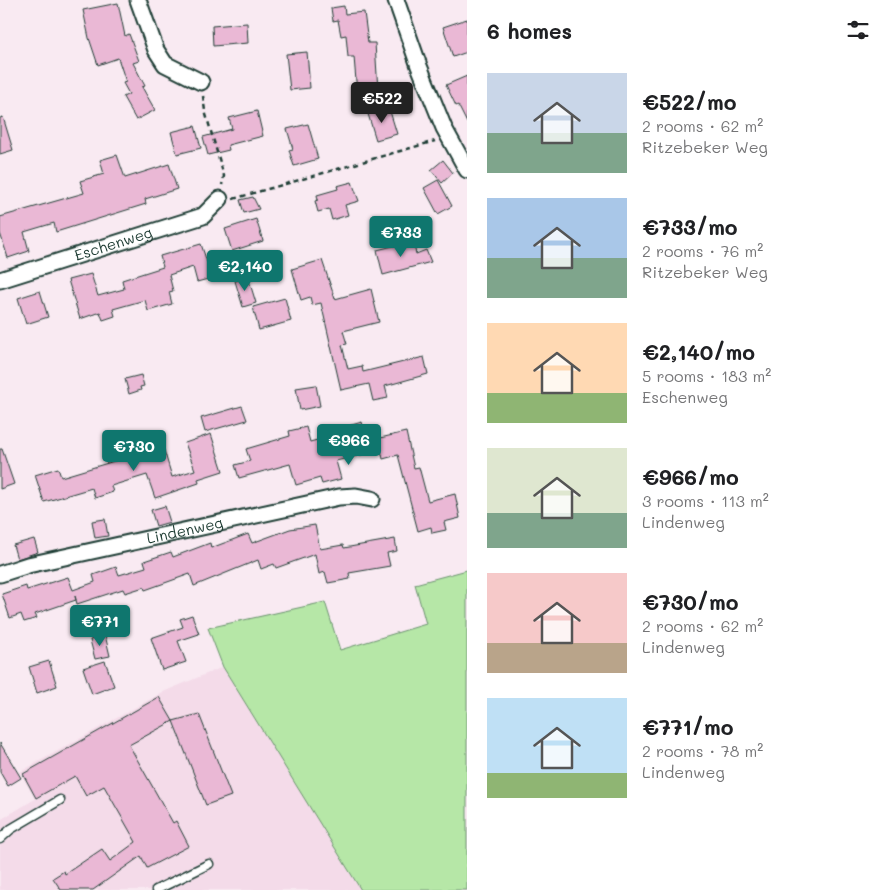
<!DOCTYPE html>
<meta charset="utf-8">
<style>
body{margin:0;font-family:Mali,sans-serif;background:#f2f2f2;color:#202124;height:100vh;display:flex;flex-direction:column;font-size:19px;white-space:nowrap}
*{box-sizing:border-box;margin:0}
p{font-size:16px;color:#757577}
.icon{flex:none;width:28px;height:28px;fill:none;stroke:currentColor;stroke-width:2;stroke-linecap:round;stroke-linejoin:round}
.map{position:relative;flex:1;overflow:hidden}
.panel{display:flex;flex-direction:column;background:#fff;width:425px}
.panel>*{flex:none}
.price{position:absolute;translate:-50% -42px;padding:0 11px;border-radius:5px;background:#0f766e;color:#fff;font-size:16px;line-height:32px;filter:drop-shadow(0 1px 2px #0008)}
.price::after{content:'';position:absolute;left:50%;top:30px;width:15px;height:11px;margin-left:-8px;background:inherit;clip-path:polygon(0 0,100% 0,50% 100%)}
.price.active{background:#222;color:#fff}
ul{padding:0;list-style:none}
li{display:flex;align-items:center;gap:15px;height:125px;padding:0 20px}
li span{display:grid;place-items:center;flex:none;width:140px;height:100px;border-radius:0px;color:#555}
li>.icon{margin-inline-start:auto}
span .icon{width:60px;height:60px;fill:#fffc;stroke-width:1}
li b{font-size:21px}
h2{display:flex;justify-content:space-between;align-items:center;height:60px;padding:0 20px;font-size:21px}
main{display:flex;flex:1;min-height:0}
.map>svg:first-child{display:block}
.built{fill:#f4dbe9}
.green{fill:#b6e7a7;stroke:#6a926e}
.building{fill:#eab8d5;stroke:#1f3d34}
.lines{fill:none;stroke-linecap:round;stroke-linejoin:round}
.service-casing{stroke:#1f3d34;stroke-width:11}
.minor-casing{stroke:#1f3d34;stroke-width:19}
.path{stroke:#1f3d34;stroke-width:2.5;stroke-dasharray:5 4;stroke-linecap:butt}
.service{stroke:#fff;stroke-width:8}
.minor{stroke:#fff;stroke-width:15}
.labels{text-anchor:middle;stroke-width:4.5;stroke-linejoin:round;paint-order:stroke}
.street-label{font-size:15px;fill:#1f3d34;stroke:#fff}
</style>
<main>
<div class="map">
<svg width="467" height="890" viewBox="0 0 467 890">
<rect width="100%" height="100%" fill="#f9eaf2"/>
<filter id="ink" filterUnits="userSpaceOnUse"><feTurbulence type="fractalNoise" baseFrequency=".02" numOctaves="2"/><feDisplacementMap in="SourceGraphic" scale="10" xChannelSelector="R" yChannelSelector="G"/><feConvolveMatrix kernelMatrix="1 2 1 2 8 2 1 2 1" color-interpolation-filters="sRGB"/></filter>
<g filter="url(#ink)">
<!-- built -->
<path class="built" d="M223 667 361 890H0V820L35 799 20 772 163 692Z"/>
<!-- green -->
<path class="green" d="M467 570V890H361L223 667 208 628 325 602 340 650 426 624 415 584Z"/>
<!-- building -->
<path class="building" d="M118 3 125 36 129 34 139 61 133 63 145 86 142 87 155 110 136 120 123 97 129 94 123 83 126 82 118 58 98 65 89 38 83 10Z
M344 6 345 14 364 12 368 43H375L378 91 357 93 354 57H348L346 35 341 36 338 20 333 21 331 8Z
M467 19V52L453 57 443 27Z
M247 23 248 43 213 46 212 26Z
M307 52 310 88 290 90 286 54Z
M467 76V123L458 105 456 106 446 85Z
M389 108 397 134 376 140 368 114Z
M257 111 263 136 228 145 229 150 208 155 203 137 232 129 229 118Z
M3 117 13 150 0 154V118Z
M308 124 318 159 294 166 289 150 293 149 287 129Z
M195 126 201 148 177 154 171 132Z
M117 155 125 178 169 164 177 189 145 199 146 204 56 232 54 223 24 232 29 251 8 258 0 233V217L84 193 80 181 104 174 100 160Z
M443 160 453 173 442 183 431 170Z
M438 180 452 206 438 214 424 188Z
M352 182 359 201 345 205 348 215 332 220 329 209 318 212 315 201 318 200 317 195 338 189 337 186Z
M253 197 259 209 244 213 240 200Z
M256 219 263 241 232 251 225 229Z
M413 241 416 254 426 250 431 262 383 275 377 250Z
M201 244 207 262 214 260 219 276 197 282 193 267 169 275 173 291 169 292 172 304 148 311 145 300 113 309 115 316 103 320 100 312 80 319 68 280 91 274 98 296 124 289 122 280 163 267 160 256Z
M322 260 335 299 371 289 379 322 343 331 347 344 342 345 348 369 362 366 363 372 424 357 428 374 385 386 388 398 373 401 369 384 341 390 321 303 312 305 310 297 301 300 292 269Z
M248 277 256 303 243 307 235 281Z
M40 291 48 317 26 324 18 298Z
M285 298 291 321 259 330 253 307Z
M141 375 144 386 140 387 141 390 129 394 125 379Z
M316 385 320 406 300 410 296 388Z
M242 406 247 420 205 432 201 418Z
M362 422 367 441 406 432 414 468 419 467 428 501 455 494 460 518 444 522 446 530 432 533 431 527 418 531 398 455 383 459 381 450 336 461 341 479 322 484 320 478 296 485 290 464 239 478 235 465 250 461 246 449 290 436 289 431 306 427 310 442 335 435 334 430Z
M211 434 223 471 198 479 199 483 155 498 147 475 111 486 113 492 95 498 92 488 44 502 35 475 58 468 61 477 118 460 115 449 138 442 142 457 164 450 172 477 195 470 185 443Z
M0 449H2L14 484 0 489Z
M165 506 170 522 156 526 151 510Z
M105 519 108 536 95 538 92 521Z
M315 525 320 549 343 545 344 548 395 539 397 551 387 553 390 566 349 573 350 579 328 583 325 572 319 574 315 554 276 568 274 564 261 569 258 560 194 586 190 574 145 590 144 587 125 593 123 589 77 604 75 596 76 600 35 614 37 618 24 622 21 614 10 618 2 594 26 586 27 590 68 577 73 590 95 582 93 575 116 567 119 575 146 567 144 561 171 552 173 557 210 543 211 548 248 534 252 543 290 529Z
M34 539 38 552 17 559 13 545Z
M192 615 199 634 178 641 186 662 162 670 151 638 183 627 180 619Z
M105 635 110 656 95 659 90 640Z
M49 661 57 686 37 693 29 667Z
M105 661 114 686 92 694 83 668Z
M159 697 173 721 129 745 173 823 176 821 189 846 147 868 141 856 93 890H61L53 878 64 871 65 874 102 849 110 861 136 842 104 786 86 796 75 776 36 798 23 774Z
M199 714 231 796 206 805 173 721Z
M0 743 21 778 8 786 0 772Z"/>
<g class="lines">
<!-- service casing -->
<g class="service-casing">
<path id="service" d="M0 839 11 829 60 800
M156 890 209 864"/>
</g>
<!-- minor casing -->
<g class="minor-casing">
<g id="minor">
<path d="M138 0 156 50 165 64 201 82"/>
<path d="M396 0 419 66 444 128 467 170"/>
<path id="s1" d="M0 280 203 216 220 199"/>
<path id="s2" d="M0 574 28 565 339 497 356 496 372 499"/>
</g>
</g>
<!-- path -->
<path class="path" d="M203 96 205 111 224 176 222 185
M233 199 435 141"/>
<!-- service -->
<use href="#service" class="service"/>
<!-- minor -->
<use href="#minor" class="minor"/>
</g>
</g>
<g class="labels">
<!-- street labels -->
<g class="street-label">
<text dy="5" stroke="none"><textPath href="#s1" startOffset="119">Eschenweg</textPath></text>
<text dy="5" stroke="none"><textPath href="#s2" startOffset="190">Lindenweg</textPath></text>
</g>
</g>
</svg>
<b class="price active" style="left:382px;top:124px">€522</b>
<b class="price" style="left:401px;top:258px">€733</b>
<b class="price" style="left:245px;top:292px">€2,140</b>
<b class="price" style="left:349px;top:466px">€966</b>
<b class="price" style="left:134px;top:472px">€730</b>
<b class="price" style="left:100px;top:647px">€771</b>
</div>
<section class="panel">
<h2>6 homes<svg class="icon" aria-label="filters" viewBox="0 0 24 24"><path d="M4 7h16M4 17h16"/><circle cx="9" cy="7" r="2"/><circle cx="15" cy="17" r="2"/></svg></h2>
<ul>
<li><span style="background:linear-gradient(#c9d6e8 60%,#7fa58c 0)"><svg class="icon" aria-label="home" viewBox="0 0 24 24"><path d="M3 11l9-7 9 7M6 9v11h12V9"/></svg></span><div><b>€522/mo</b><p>2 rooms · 62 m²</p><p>Ritzebeker Weg</p></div></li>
<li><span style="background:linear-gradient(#a9c7e8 60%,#7fa58c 0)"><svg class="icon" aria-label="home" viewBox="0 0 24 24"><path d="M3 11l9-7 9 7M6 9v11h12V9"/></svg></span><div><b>€733/mo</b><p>2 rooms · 76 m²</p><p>Ritzebeker Weg</p></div></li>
<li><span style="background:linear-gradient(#ffd9b3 70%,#8fb573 0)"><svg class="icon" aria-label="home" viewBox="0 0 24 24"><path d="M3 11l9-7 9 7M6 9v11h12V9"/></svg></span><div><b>€2,140/mo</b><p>5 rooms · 183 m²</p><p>Eschenweg</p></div></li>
<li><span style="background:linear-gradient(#dfe7d0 65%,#7fa58c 0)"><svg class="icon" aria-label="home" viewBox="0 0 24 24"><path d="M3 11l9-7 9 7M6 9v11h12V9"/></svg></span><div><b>€966/mo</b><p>3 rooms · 113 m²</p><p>Lindenweg</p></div></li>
<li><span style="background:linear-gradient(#f6c9c9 70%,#b9a48a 0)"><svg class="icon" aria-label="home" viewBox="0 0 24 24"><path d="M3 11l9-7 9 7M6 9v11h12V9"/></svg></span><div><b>€730/mo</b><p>2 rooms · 62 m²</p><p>Lindenweg</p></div></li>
<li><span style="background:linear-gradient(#bfe0f5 75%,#8fb573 0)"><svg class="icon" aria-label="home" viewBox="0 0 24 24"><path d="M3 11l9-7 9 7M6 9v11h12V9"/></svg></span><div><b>€771/mo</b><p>2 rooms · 78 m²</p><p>Lindenweg</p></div></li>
</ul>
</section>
</main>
